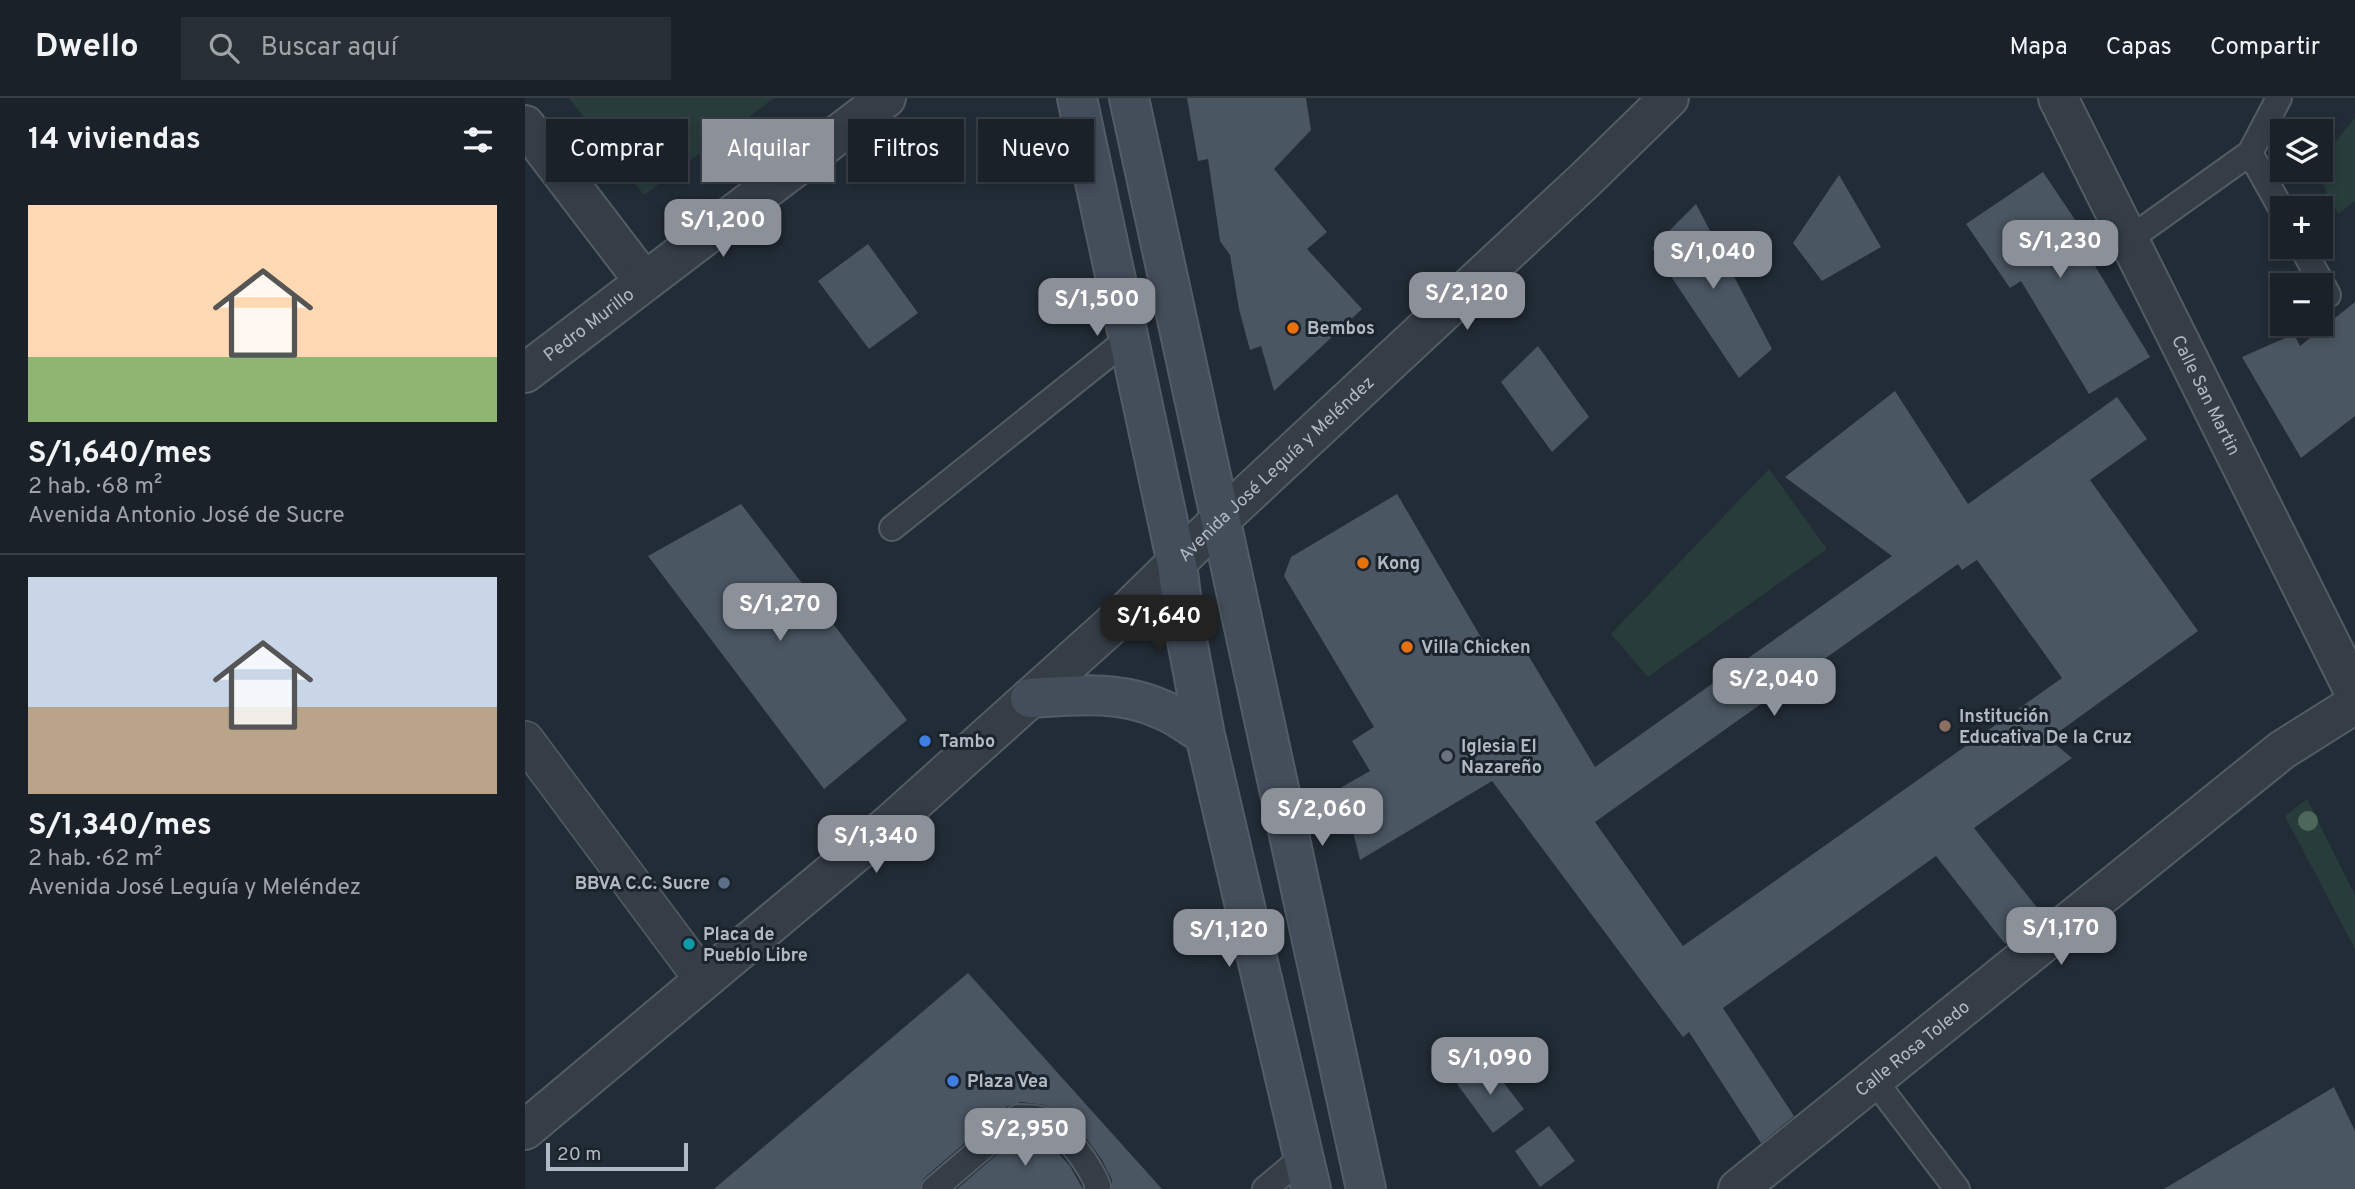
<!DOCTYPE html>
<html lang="es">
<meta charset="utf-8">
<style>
body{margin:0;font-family:Overpass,sans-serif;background:#272e34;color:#f1f3f6;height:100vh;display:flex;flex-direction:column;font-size:26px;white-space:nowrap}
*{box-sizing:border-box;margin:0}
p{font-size:23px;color:#9fa3a8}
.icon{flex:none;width:38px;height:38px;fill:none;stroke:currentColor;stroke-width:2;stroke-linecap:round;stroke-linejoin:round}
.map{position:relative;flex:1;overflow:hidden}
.drawer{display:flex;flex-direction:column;background:#1a2128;width:525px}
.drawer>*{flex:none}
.hud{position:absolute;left:21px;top:21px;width:665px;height:63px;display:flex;gap:14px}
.buttons{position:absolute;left:1745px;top:21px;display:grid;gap:14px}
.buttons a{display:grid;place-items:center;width:63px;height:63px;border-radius:0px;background:#1a2128;box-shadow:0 4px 10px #0003,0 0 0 2px #383e45;font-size:35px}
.scale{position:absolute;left:21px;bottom:18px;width:142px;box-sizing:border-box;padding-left:7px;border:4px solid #b0b9c4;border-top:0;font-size:19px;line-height:24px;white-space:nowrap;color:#b0b9c4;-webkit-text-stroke:5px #1b232c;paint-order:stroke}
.price{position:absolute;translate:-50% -60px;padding:0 16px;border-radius:14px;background:#8c9099;color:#fff;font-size:23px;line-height:46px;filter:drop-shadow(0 2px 4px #0008)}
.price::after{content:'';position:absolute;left:50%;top:42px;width:21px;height:16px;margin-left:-10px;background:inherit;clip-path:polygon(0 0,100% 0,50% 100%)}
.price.current{background:#222;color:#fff}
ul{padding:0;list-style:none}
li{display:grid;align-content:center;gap:14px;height:371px;padding:0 28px}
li+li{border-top:2px solid #383e45}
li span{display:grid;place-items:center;height:217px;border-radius:0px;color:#555}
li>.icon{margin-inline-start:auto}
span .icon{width:126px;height:126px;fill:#fffc;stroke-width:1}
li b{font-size:30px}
h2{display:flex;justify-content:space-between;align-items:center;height:84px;padding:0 28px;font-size:30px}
.chip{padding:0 24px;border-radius:0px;background:#1a2128;box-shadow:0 4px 10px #0003,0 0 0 2px #383e45;font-size:24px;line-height:63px}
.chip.current{background:#8c9099;color:#fff}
header{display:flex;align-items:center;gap:42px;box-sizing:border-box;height:98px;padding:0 35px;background:#1a2128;border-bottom:2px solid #383e45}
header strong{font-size:33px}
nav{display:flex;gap:38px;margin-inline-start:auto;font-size:24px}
.search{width:490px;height:63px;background:#272e34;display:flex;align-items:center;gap:18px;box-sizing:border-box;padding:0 24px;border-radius:0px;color:#9fa3a8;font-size:26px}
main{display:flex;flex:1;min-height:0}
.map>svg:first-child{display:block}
.green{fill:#283c3b}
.building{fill:#4a5662;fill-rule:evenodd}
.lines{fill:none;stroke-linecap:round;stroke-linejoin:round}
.service-casing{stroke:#535c65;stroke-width:28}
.pedestrian-casing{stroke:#535c65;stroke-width:40}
.minor-casing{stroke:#535c65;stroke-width:42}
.tertiary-casing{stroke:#535c65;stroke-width:42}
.secondary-casing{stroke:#535c65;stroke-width:42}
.service{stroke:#353e47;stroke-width:24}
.pedestrian{stroke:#353e47;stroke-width:37}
.minor{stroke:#353e47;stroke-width:38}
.tertiary{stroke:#353e47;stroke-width:38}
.secondary{stroke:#444d5a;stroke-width:38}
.tree{fill:#4d675a}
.food-dot{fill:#e8710a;stroke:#1b232c;stroke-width:2.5}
.education-dot{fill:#8d6e63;stroke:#1b232c;stroke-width:2.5}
.shop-dot{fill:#3f7fe0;stroke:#1b232c;stroke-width:2.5}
.worship-dot{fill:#6b7280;stroke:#1b232c;stroke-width:2.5}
.service-dot{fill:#5c6f8a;stroke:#1b232c;stroke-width:2.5}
.culture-dot{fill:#0f9aa8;stroke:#1b232c;stroke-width:2.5}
.labels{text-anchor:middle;stroke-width:6;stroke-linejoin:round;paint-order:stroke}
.street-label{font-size:18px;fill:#b0b9c4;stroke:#1b232c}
.poi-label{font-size:18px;font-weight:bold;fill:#b0b9c4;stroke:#1b232c;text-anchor:start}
</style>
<header>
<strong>Dwello</strong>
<div class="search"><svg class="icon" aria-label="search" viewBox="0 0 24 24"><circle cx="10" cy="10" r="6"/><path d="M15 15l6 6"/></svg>Buscar aquí</div>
<nav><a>Mapa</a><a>Capas</a><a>Compartir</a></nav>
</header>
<main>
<section class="drawer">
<h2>14 viviendas<svg class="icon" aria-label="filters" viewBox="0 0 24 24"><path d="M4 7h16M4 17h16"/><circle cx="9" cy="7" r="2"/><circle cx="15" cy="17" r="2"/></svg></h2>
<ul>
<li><span style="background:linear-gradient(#ffd9b3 70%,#8fb573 0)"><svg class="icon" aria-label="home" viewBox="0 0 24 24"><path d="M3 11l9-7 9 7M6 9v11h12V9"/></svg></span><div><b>S/1,640/mes</b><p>2 hab. · 68 m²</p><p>Avenida Antonio José de Sucre</p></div></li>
<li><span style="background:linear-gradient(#c9d6e8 60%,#b9a48a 0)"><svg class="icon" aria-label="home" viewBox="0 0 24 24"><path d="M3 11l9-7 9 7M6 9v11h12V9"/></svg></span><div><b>S/1,340/mes</b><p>2 hab. · 62 m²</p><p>Avenida José Leguía y Meléndez</p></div></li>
</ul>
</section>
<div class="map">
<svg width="1830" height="1091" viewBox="0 0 1830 1091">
<rect width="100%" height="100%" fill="#222c36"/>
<!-- green -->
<path class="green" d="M44 0H249L119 97Z
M1830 20V103L1813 116 1790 72H1796V61Z
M1244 371 1302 451 1123 579 1086 536Z
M1782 701 1830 797V851L1760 718Z"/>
<!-- building -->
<path class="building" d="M662 0H781L786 32 749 71 802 134 782 151 837 211 749 293 736 248 725 252 714 211 705 157 695 143 683 61 673 63Z
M1518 74 1561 138 1555 143 1625 259 1564 296 1496 183 1485 190 1441 126Z
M1314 77 1356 149 1297 183 1268 145Z
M1171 106 1247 251 1214 280 1127 150Z
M343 146 393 215 344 251 293 183Z
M1830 204V318L1776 360 1717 259 1769 236 1775 248Z
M1013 248 1064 319 1027 354 976 284Z
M1370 293 1443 406 1592 299 1622 341 1565 382 1673 533 1524 641 1547 660 1449 730 1518 817 1480 846 1411 758 1198 910 1269 1018 1236 1045 1164 934 1158 939 967 683 835 762 817 689 845 673 827 643 849 629 759 478 766 459 872 396 967 558 994 542 1070 669 1367 458 1260 379ZM1452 462 1537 580 1158 848 1070 724 1433 466 1437 472Z
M216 406 382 622 299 691 123 458Z
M443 875 637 1091H587V1082L577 1062 561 1040 543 1021 520 1007 496 1004 483 1008 399 1080 395 1091H189Z
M962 963 999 1011 968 1035 932 986Z
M1809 989 1830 1033V1091H1639Z
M1024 1028 1050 1063 1015 1089 990 1053Z
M498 1034 511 1035 523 1043 545 1068 558 1091H432Z"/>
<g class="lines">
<!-- service casing -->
<g class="service-casing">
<path id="service" d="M1725 55 1757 112
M1603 142 1725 55 1754 0
M1777 149 1803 197
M367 430 603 241
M1349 982 1432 1091
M409 1091 493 1019C500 1019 509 1019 516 1021 537 1027 566 1069 573 1088L572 1091
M740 1091 778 1059"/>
</g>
<!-- pedestrian casing -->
<g class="pedestrian-casing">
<path id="pedestrian" d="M0 642 178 881"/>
</g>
<!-- minor casing -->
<g class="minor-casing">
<g id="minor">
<path id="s1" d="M1533 0 1830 595"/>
<path d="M0 27 119 183"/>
<path id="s2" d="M0 275 361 0"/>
<path id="s3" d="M1213 1091 1757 652 1830 606"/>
</g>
</g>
<!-- tertiary casing -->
<g class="tertiary-casing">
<g id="tertiary">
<path id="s4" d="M0 1032 366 725 602 513 696 421 1061 81 1144 0"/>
</g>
</g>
<!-- secondary casing -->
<g class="secondary-casing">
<path id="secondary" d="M552 0 652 466 661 537 680 637 786 1091
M604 0 841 1091
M505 600C550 597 596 592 638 612 653 618 667 629 680 637"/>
</g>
<!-- service -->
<use href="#service" class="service"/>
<!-- pedestrian -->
<use href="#pedestrian" class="pedestrian"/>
<!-- minor -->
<use href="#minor" class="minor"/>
<!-- tertiary -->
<use href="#tertiary" class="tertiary"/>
<!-- secondary -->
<use href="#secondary" class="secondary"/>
</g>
<!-- trees -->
<circle class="tree" cx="1783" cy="723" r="10"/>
<!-- markers -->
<g class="food-dot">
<circle cx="768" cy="230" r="7"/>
<circle cx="838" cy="465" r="7"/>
<circle cx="882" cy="549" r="7"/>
</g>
<circle class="education-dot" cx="1420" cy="628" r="7"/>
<g class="shop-dot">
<circle cx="400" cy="643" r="7"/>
<circle cx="428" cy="983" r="7"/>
</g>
<circle class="worship-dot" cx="922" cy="658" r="7"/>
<circle class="service-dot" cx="199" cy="785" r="7"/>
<circle class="culture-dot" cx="164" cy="846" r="7"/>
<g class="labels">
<!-- street labels -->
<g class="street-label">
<text dy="6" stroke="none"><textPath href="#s2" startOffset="80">Pedro Murillo</textPath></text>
<text dy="6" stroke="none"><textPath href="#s1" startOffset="332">Calle San Martin</textPath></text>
<text dy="6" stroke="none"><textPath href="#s4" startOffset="1001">Avenida José Leguía y Meléndez</textPath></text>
<text dy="6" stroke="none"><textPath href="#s3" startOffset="224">Calle Rosa Toledo</textPath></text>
</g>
<!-- poi labels -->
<g class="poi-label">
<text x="782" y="236">Bembos</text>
<text x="852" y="471">Kong</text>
<text x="896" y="555">Villa Chicken</text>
<text x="1434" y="624">Institución<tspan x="1434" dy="21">Educativa De la Cruz</tspan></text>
<text x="414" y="649">Tambo</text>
<text x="936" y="654">Iglesia El<tspan x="936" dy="21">Nazareño</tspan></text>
<text x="185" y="791" text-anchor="end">BBVA C.C. Sucre</text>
<text x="178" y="842">Placa de<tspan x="178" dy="21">Pueblo Libre</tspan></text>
<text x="442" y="989">Plaza Vea</text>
</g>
</g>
</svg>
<div class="buttons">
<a><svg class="icon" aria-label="layers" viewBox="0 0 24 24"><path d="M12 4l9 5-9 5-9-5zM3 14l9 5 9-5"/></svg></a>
<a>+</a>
<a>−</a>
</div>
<div class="scale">20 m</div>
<b class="price" style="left:198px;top:161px">S/1,200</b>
<b class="price" style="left:1535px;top:182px">S/1,230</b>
<b class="price" style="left:1188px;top:193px">S/1,040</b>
<b class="price" style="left:942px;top:234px">S/2,120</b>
<b class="price" style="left:572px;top:240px">S/1,500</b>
<b class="price" style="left:255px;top:545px">S/1,270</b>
<b class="price current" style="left:634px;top:557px">S/1,640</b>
<b class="price" style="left:1249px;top:620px">S/2,040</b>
<b class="price" style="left:797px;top:750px">S/2,060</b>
<b class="price" style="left:351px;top:777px">S/1,340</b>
<b class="price" style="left:1536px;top:869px">S/1,170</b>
<b class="price" style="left:704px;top:871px">S/1,120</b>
<b class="price" style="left:965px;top:999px">S/1,090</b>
<b class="price" style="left:500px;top:1070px">S/2,950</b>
<div class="hud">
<a class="chip">Comprar</a>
<a class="chip current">Alquilar</a>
<a class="chip">Filtros</a>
<a class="chip">Nuevo</a>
</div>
</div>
</main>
